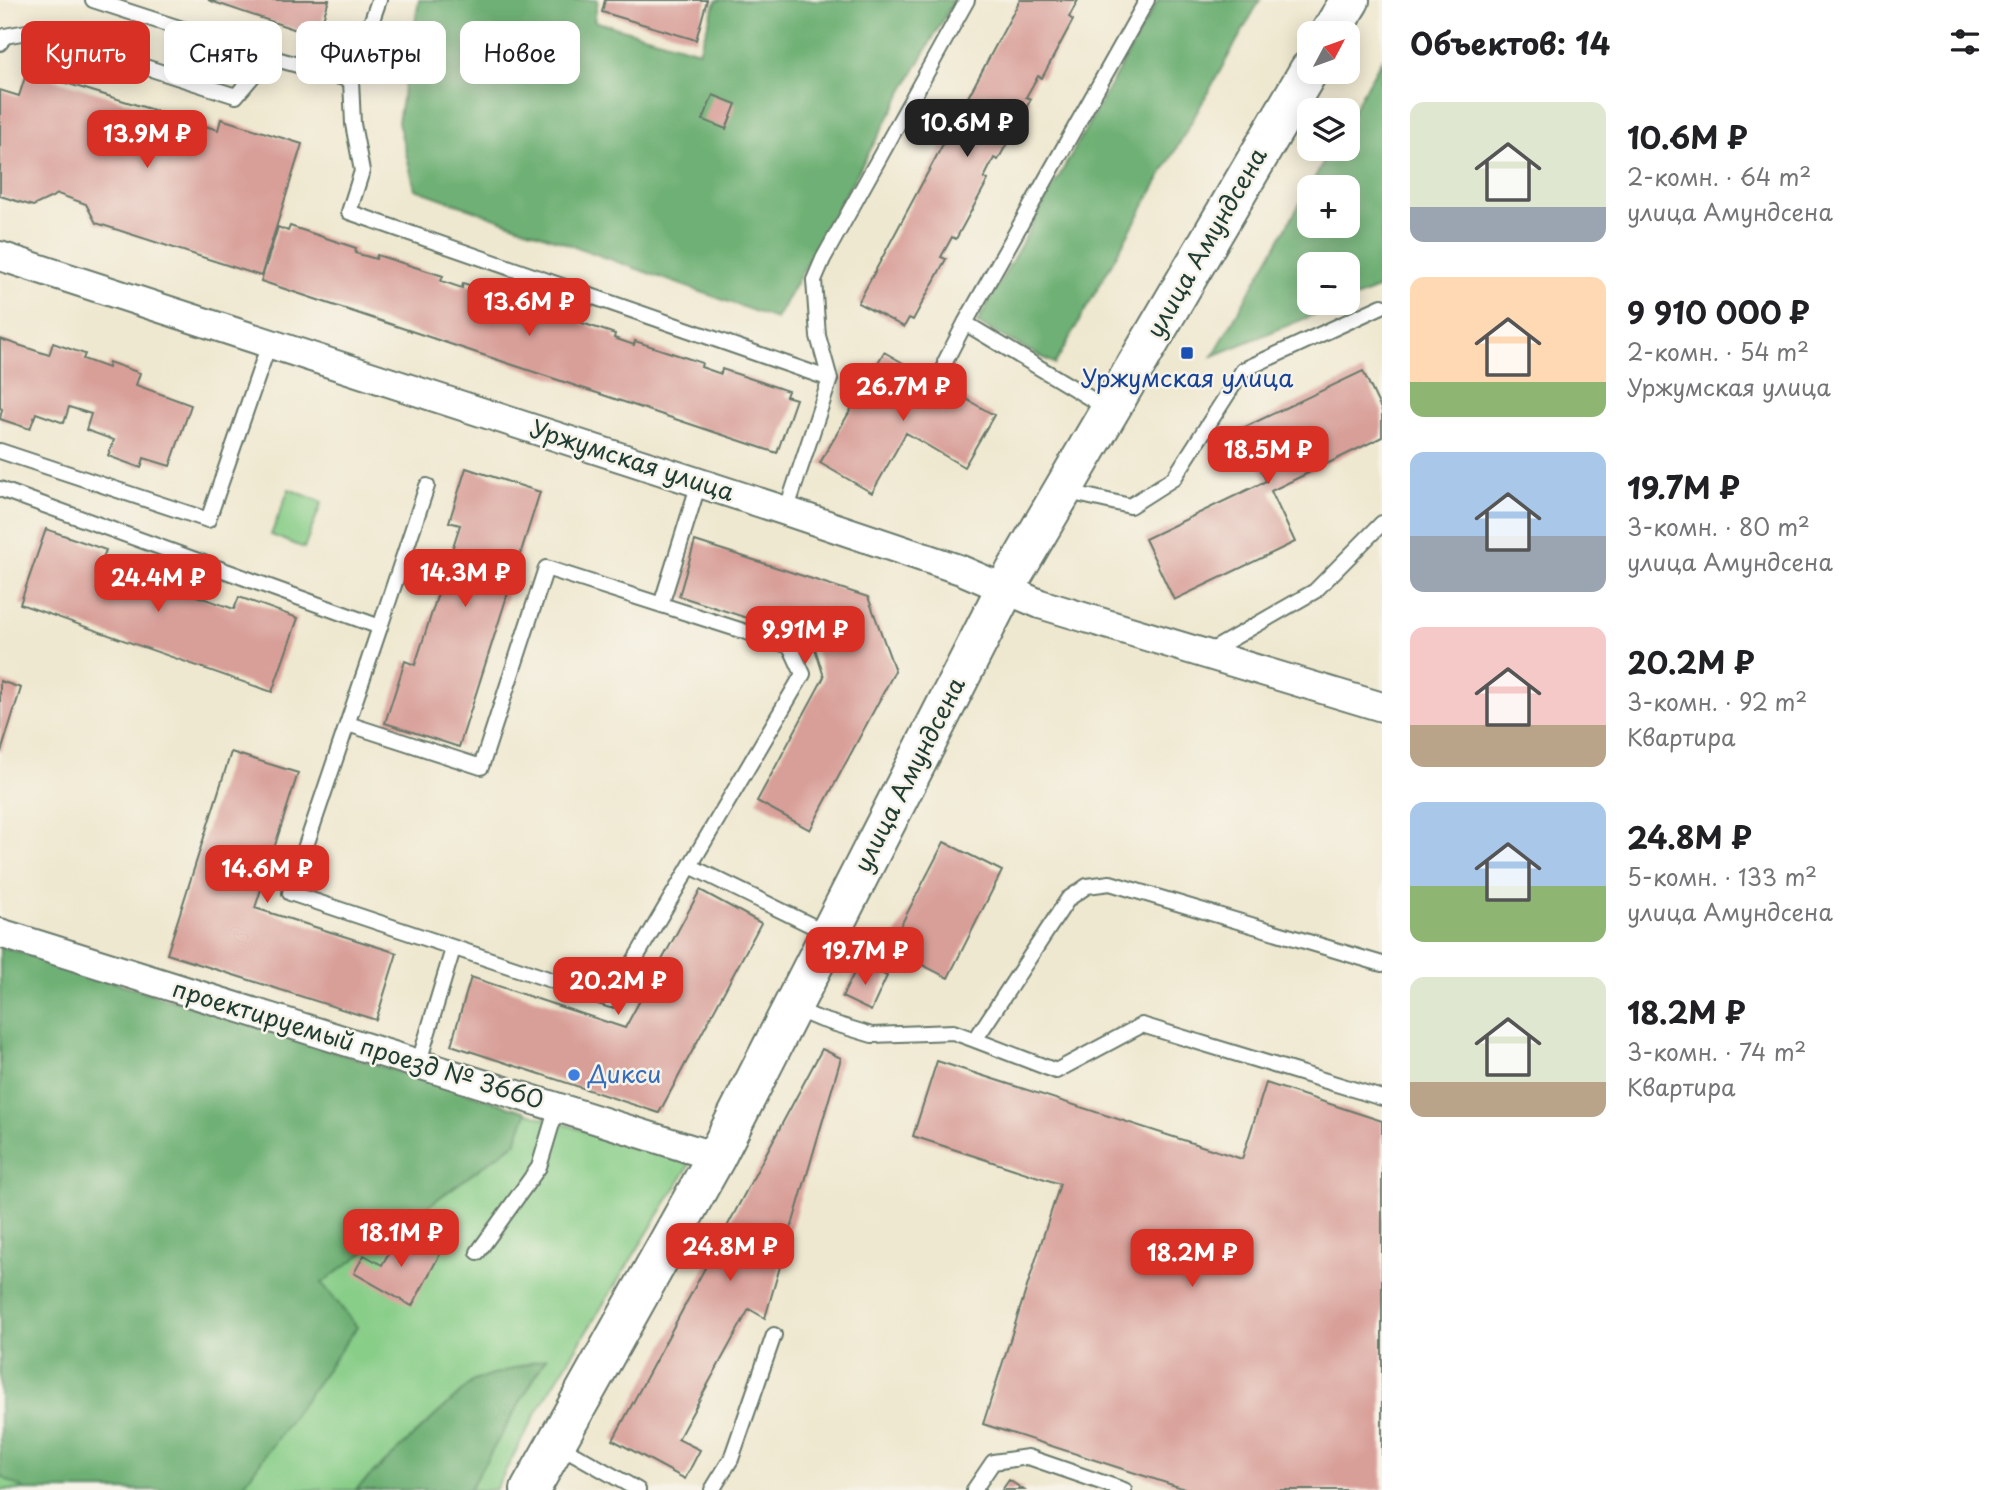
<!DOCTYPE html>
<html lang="ru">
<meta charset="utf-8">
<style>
body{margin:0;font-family:"Playpen Sans",sans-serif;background:#f2f2f2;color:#202124;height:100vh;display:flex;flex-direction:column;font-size:26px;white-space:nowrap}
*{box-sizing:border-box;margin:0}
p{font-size:23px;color:#757577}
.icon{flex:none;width:38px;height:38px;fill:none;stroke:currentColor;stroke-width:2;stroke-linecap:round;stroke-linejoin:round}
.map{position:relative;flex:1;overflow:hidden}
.side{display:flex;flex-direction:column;background:#fff;width:630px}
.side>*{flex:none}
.guide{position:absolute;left:21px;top:21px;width:665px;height:63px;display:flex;gap:14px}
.needle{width:46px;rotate:49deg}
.buttons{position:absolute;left:1297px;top:21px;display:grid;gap:14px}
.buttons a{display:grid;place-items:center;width:63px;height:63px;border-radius:14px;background:#fff;box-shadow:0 4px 18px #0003;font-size:35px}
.price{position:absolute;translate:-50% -60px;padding:0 16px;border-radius:14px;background:#d93025;color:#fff;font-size:23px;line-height:46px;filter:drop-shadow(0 2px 4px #0008)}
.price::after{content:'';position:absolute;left:50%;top:42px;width:21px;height:16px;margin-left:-10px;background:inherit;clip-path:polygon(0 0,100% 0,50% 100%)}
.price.on{background:#222;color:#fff}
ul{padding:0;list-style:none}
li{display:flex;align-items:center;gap:21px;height:175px;padding:0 28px}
li span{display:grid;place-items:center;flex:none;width:196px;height:140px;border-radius:14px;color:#555}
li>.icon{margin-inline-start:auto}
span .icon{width:84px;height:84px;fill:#fffc;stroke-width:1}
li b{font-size:30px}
h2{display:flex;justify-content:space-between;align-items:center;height:84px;padding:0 28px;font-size:30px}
.pill{padding:0 24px;border-radius:14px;background:#fff;box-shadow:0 4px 18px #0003;font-size:24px;line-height:63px}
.pill.on{background:#d93025;color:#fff}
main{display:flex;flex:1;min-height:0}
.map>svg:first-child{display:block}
.green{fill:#88cd88;stroke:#54855e;stroke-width:2}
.forest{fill:#6eb074;stroke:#467654;stroke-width:2;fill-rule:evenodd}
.building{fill:#d89f98}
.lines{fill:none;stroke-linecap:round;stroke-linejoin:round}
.lane-casing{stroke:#68796b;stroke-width:18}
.street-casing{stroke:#68796b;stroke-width:32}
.secondary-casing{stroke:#68796b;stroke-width:42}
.lane{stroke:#fff;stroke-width:14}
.street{stroke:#fff;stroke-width:28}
.secondary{stroke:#fff;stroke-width:38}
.transit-dot{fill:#1a4fb4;stroke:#f7f3e8;stroke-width:2.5}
.shop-dot{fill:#3f7fe0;stroke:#f7f3e8;stroke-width:2.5}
.labels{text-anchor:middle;stroke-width:5;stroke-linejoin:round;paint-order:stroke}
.street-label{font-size:24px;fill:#1f3d34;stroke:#f7f3e8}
.transit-label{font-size:24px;fill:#164399;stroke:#f7f3e8}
.shop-label{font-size:24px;fill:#366cbe;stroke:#f7f3e8;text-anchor:start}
</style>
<main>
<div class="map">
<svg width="1382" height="1490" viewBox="0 0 1382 1490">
<rect width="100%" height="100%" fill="#f7f3e8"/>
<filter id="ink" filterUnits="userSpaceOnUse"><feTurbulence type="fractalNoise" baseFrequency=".0143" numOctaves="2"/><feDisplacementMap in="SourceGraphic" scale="14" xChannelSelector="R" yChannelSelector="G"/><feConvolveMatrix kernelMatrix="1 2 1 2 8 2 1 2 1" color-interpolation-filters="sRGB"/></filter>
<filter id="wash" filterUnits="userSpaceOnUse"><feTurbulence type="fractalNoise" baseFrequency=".00686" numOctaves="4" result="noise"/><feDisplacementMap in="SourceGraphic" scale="28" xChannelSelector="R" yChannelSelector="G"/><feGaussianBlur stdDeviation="1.57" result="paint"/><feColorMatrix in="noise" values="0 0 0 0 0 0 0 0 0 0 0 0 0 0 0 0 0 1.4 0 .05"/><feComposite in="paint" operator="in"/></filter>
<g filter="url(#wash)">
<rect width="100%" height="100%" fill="#efe8d0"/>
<!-- green -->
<path class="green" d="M289 489 322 502 304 548 271 535Z
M0 946 690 1164 538 1410 495 1490H0Z"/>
<!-- forest -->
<path class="forest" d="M419 0H598L594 21 699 51 716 1 719 0H954L776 319 415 189 398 122Z
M1158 0H1260L1055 364 977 323Z
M1382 59V287L1348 301V264H1309V303H1343L1213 356 1331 149H1348V119ZM1309 187H1348V226H1309Z
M0 946 527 1112 516 1142 322 1283 357 1327 240 1490H25L0 1476Z
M546 1358 469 1490H355L473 1381Z"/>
<g id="blocks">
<!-- building -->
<path class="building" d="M208 0H329L317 37Z
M605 0H707L696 40 602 12Z
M1020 0H1078L1069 17 1073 20 1042 78 1038 76 1026 97 1031 99 998 160 994 158 984 178 988 180 956 239 952 237 941 257 946 259 913 320 909 318 904 327 858 303Z
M27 71 218 130 221 119 302 144 261 276 96 223 86 204 58 194 33 206 0 196V90L19 96Z
M713 95 736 104 726 129 703 120Z
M290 226 356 248 355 253 376 259 377 255 443 276 441 281 462 288 463 283 529 305 528 310 547 316 549 312 615 334 614 338 634 345 635 341 702 363 701 367 721 374 722 369 788 391 786 396 796 399 777 453 261 281 278 227 288 231Z
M0 339 49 355 53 343 85 354 83 359 108 368 109 362 140 373 136 385 191 405 170 466 144 458 141 468 108 456 114 440 86 430 91 414 69 407 64 423 36 413 30 429 0 419 2 409 0 408Z
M884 352 994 415 964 467 906 433 872 493 820 463Z
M1363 371 1382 411V437L1271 491 1295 542 1174 600 1145 539 1266 481 1241 429Z
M466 468 540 492 459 747 385 723 405 661 415 665 460 525 449 522Z
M46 529 106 550 101 563 234 609 239 597 298 618 272 692 20 604Z
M695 541 868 597 895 671 810 830 757 801 824 677 812 639 679 596Z
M0 681 21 688 1 752H0Z
M231 752 298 773 255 908 397 953 376 1020 167 954Z
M944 842 1002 871 948 978 889 948Z
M700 890 761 923 659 1113 451 1045 471 977 625 1028Z
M859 963 887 976 871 1011 842 997Z
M822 1049 841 1058 765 1318 749 1309 678 1439 700 1450 685 1479 613 1440Z
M937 1061 1242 1159 1266 1083 1382 1121V1490H1188L983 1424 1060 1184 913 1136Z
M400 1233 440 1254 412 1306 354 1273 364 1255 382 1265Z
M1009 1480 1024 1490H1002Z"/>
</g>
</g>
<g filter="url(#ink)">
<use href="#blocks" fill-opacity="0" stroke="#68796b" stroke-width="2"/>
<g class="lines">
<!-- lane casing -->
<g class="lane-casing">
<path id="lane" d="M93 0 269 57 351 80
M379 0 351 80 353 124 362 171 349 212 830 379 786 511
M0 43 5 36 32 31 236 96 269 57
M965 323 1108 409
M945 362 965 323 1147 0
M830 379 818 336 814 280 823 259 967 0
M0 451 208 520 269 344
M0 489 380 627 427 486
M1064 491 1130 506 1174 478 1243 370 1382 306
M661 605 699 483
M1207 653 1315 591 1382 523
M348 724 481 767 546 568 790 646 803 674 611 1000 290 893 380 627
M690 866 827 933
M1382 964 1110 883 1087 886 1068 899 975 1040 1056 1071 1142 1025 1382 1098
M793 1008 819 1019 872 1035 953 1032 975 1040
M418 1065 453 949
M478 1252 539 1167 557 1107
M557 1444 638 1490
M712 1490 731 1459 774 1335
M974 1490 993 1462 1028 1457 1124 1490"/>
</g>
<!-- street casing -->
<g class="street-casing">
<path id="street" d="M0 256 786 511 961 570 1040 604 1382 707
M0 933 716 1157"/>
</g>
<!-- secondary casing -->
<g class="secondary-casing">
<path id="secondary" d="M1330 33 1350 0
M530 1490 716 1157 1005 589 1309 70"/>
</g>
<!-- lane -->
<use href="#lane" class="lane"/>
<!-- street -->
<use href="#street" class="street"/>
<!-- secondary -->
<use href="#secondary" class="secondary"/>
</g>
</g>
<!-- markers -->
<rect class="transit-dot" x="1180" y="346" width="14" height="14" rx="3.5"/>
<circle class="shop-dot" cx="574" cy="1075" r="7"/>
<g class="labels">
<!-- street labels -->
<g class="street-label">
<text transform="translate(1207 243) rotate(-60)" y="8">улица Амундсена</text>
<text transform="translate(632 461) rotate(18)" y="8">Уржумская улица</text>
<text transform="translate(910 775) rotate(-63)" y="8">улица Амундсена</text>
<text transform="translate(358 1045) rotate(17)" y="8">проектируемый проезд № 3660</text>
</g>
<!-- transit labels -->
<g class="transit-label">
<text x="1187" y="387">Уржумская улица</text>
</g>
<!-- shop labels -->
<g class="shop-label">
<text x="588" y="1083">Дикси</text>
</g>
</g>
</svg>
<div class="buttons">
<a><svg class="needle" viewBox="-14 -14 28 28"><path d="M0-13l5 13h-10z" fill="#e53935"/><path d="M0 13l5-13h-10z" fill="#757577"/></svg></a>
<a><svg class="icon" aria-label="layers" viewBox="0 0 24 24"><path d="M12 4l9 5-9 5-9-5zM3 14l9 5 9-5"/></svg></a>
<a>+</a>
<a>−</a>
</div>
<b class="price on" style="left:967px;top:159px">10.6M ₽</b>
<b class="price" style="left:147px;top:170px">13.9M ₽</b>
<b class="price" style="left:529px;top:338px">13.6M ₽</b>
<b class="price" style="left:903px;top:423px">26.7M ₽</b>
<b class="price" style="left:1268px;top:486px">18.5M ₽</b>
<b class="price" style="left:465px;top:609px">14.3M ₽</b>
<b class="price" style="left:158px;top:614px">24.4M ₽</b>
<b class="price" style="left:805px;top:666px">9.91M ₽</b>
<b class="price" style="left:267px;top:905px">14.6M ₽</b>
<b class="price" style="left:865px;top:987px">19.7M ₽</b>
<b class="price" style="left:618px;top:1017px">20.2M ₽</b>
<b class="price" style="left:401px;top:1269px">18.1M ₽</b>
<b class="price" style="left:730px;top:1283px">24.8M ₽</b>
<b class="price" style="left:1192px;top:1289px">18.2M ₽</b>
<div class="guide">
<a class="pill on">Купить</a>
<a class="pill">Снять</a>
<a class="pill">Фильтры</a>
<a class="pill">Новое</a>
</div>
</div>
<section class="side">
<h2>Объектов: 14<svg class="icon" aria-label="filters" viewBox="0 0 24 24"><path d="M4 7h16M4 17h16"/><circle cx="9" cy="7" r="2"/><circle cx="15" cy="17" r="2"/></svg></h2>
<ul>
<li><span style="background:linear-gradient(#dfe7d0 75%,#9aa5b1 0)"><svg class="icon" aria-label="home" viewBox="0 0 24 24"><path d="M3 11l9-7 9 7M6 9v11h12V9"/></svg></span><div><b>10.6M ₽</b><p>2-комн. · 64 m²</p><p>улица Амундсена</p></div></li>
<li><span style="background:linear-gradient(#ffd9b3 75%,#8fb573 0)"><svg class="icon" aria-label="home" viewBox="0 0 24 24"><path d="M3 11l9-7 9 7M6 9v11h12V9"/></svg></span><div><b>9 910 000 ₽</b><p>2-комн. · 54 m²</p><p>Уржумская улица</p></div></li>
<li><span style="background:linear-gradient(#a9c7e8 60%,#9aa5b1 0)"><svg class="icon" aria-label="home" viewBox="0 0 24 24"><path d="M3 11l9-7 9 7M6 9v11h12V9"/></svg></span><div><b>19.7M ₽</b><p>3-комн. · 80 m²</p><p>улица Амундсена</p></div></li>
<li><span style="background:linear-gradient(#f6c9c9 70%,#b9a48a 0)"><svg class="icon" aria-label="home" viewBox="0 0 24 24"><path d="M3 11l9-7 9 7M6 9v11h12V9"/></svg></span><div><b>20.2M ₽</b><p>3-комн. · 92 m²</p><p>Квартира</p></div></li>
<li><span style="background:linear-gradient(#a9c7e8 60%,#8fb573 0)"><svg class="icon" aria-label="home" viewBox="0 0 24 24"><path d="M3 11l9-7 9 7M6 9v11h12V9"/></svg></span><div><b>24.8M ₽</b><p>5-комн. · 133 m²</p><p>улица Амундсена</p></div></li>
<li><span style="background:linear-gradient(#dfe7d0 75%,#b9a48a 0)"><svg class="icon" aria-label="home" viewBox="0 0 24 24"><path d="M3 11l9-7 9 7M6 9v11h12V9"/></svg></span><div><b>18.2M ₽</b><p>3-комн. · 74 m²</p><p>Квартира</p></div></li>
</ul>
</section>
</main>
